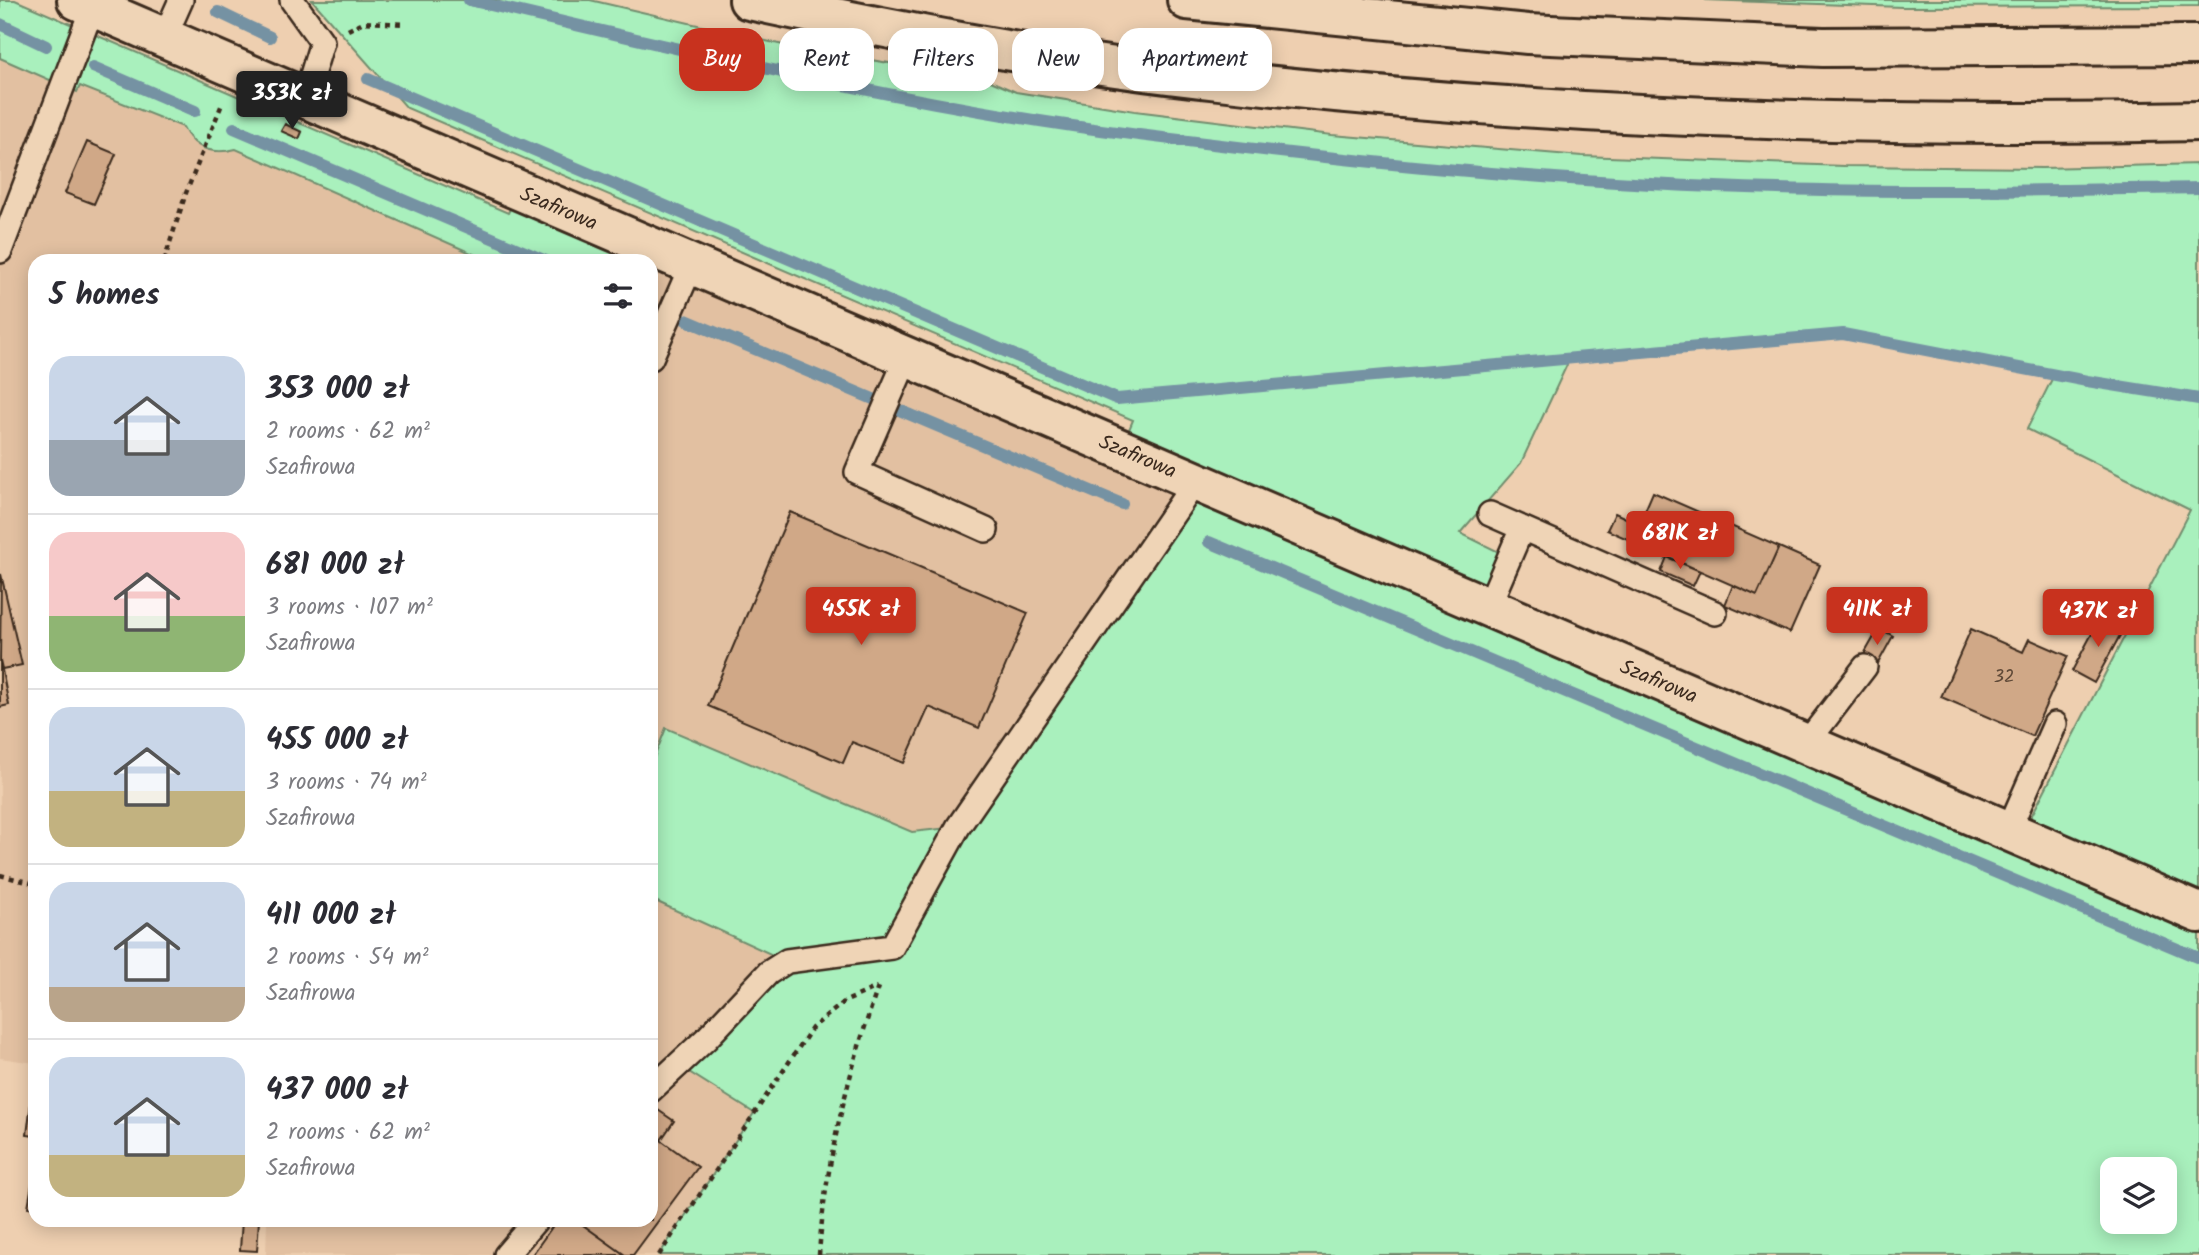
<!DOCTYPE html>
<meta charset="utf-8">
<style>
body{margin:0;font-family:Kalam,sans-serif;background:#f2f2f3;color:#2b2b33;height:100vh;display:flex;flex-direction:column;font-size:26px;white-space:nowrap}
*{box-sizing:border-box;margin:0}
p{font-size:23px;color:#7c7c81}
.icon{flex:none;width:38px;height:38px;fill:none;stroke:currentColor;stroke-width:2;stroke-linecap:round;stroke-linejoin:round}
.map{position:relative;flex:1;overflow:hidden}
.drawer{position:absolute;left:28px;top:254px;width:630px;height:973px;display:flex;flex-direction:column;background:#fff;border-radius:21px;box-shadow:0 4px 18px #0003}
.drawer>*{flex:none}
.top-card{position:absolute;left:679px;top:28px;width:665px;height:63px;display:flex;gap:14px}
.fabs{position:absolute;left:2100px;top:1157px;display:grid;gap:14px}
.fabs a{display:grid;place-items:center;width:77px;height:77px;border-radius:14px;background:#fff;box-shadow:0 4px 18px #0003;font-size:35px}
.price{position:absolute;translate:-50% -60px;padding:0 16px;border-radius:7px;background:#c8321e;color:#fff;font-size:23px;line-height:46px;filter:drop-shadow(0 2px 4px #0008)}
.price::after{content:'';position:absolute;left:50%;top:42px;width:21px;height:16px;margin-left:-10px;background:inherit;clip-path:polygon(0 0,100% 0,50% 100%)}
.price.current{background:#222;color:#fff}
ul{padding:0;list-style:none}
li{display:flex;align-items:center;gap:21px;height:175px;padding:0 21px}
li+li{border-top:2px solid #e1e1e2}
li span{display:grid;place-items:center;flex:none;width:196px;height:140px;border-radius:21px;color:#555}
li>.icon{margin-inline-start:auto}
span .icon{width:84px;height:84px;fill:#fffc;stroke-width:1}
li b{font-size:30px}
h2{display:flex;justify-content:space-between;align-items:center;height:84px;padding:0 21px;font-size:30px}
.pill{padding:0 24px;border-radius:21px;background:#fff;box-shadow:0 4px 18px #0003;font-size:24px;line-height:63px}
.pill.current{background:#c8321e;color:#fff}
.map>svg:first-child{display:block}
.built{fill:#e2c0a1}
.green{fill:#a9f0bd;stroke:#728d6e;stroke-width:2;fill-rule:evenodd}
.lines{fill:none;stroke-linecap:round;stroke-linejoin:round}
.stream{stroke:#7592a3;stroke-width:12}
.building{fill:#d0a887;stroke:#3b2a1e;stroke-width:2}
.lane-casing{stroke:#3b2a1e;stroke-width:28}
.secondary-casing{stroke:#3b2a1e;stroke-width:44}
.highway-casing{stroke:#3b2a1e;stroke-width:44}
.path{stroke:#3b2a1e;stroke-width:4.5;stroke-dasharray:5 5;stroke-linecap:butt}
.lane{stroke:#efd4b6;stroke-width:23}
.secondary{stroke:#efd4b6;stroke-width:38}
.highway{stroke:#efd4b6;stroke-width:38}
.labels{text-anchor:middle;stroke-width:6;stroke-linejoin:round;paint-order:stroke}
.number-label{font-size:18px;fill:#604a38}
.street-label{font-size:21px;fill:#3b2a1e;stroke:#efd4b6}
</style>
<div class="map">
<svg width="2199" height="1255" viewBox="0 0 2199 1255">
<rect width="100%" height="100%" fill="#eecfb0"/>
<filter id="ink" filterUnits="userSpaceOnUse"><feTurbulence type="fractalNoise" baseFrequency=".0143" numOctaves="2"/><feDisplacementMap in="SourceGraphic" scale="14" xChannelSelector="R" yChannelSelector="G"/><feConvolveMatrix kernelMatrix="1 2 1 2 8 2 1 2 1" color-interpolation-filters="sRGB"/></filter>
<g filter="url(#ink)">
<!-- built -->
<path class="built" d="M0 58 76 92 80 85 148 112 183 127 190 140 218 153 235 149 490 259 35 261V1063L0 1058Z
M626 236 1196 481 958 827 912 832 667 728 651 765V261H616Z
M651 899 787 961 679 1066 754 1113 659 1255H266L267 1220H651Z"/>
<!-- green -->
<path class="green" d="M0 0H15L508 213 519 190 626 236 616 261H489L236 149C213 155 194 149 183 127L80 86 77 92 0 58Z
M312 0H590L792 47 986 79 1016 92 1135 111 1332 135 1582 156 1844 166 2042 168 2199 164V1255H659L754 1113 678 1065 786 961 651 899V765L666 728 912 832 958 827 1196 482 1121 449 1133 420 407 108ZM1828 334 1862 336 2054 375 2027 429 2190 510 2021 836 1482 604 1503 554 1460 533 1521 463 1571 356ZM2112 1169H2165V1222H2112Z
M1705 0H2199V6L1902 7Z"/>
<g class="lines">
<!-- stream -->
<path class="stream" d="M469 0C688 51 908 106 1131 134 1345 161 1562 184 1778 189 1918 193 2059 190 2199 188
M218 12 270 37
M0 24 46 46
M93 67 195 111
M368 79 1117 399 1843 334 2087 381 2199 399
M234 128 546 261
M686 320 1122 504
M1209 542 2199 958"/>
</g>
<!-- building -->
<path class="building" d="M285 124 302 132 299 139 281 131Z
M87 142 116 154 94 204 65 193Z
M1653 492 1779 547 1757 596 1632 541Z
M790 512 1028 613 979 728 929 707 904 763 852 742 843 763 708 706Z
M1615 513 1639 524 1632 541 1607 530Z
M1779 547 1820 565 1790 633 1725 605 1733 585 1757 596Z
M1667 557 1700 571 1693 586 1661 572Z
M1 574 22 665 2 669 0 660Z
M2102 615 2124 628 2094 683 2072 671Z
M1879 628 1893 636 1876 667 1862 658Z
M1971 629 2023 652 2029 639 2068 656 2032 736 1941 697Z
M0 660 9 705 0 707Z
M31 1102 35 1103V1136L27 1135Z
M658 1110 674 1121 661 1140 651 1133V1119Z
M651 1133 698 1167 633 1255H625L576 1220H651Z
M32 1184 35 1185V1208L28 1207Z
M242 1220H259L257 1251 240 1250Z
M557 1220H576L625 1255H532Z"/>
<g class="lines">
<!-- lane casing -->
<g class="lane-casing">
<path id="lane" d="M292 0 322 42 305 98
M165 36 181 0
M0 251 93 6
M907 357 857 472 986 530
M651 358 692 264
M1490 514 1715 613
M1488 607 1522 528
M1806 744 1865 667
M2008 831 2055 724
M651 1090 707 1038 768 973 787 961 892 947 958 827 1196 481
M506 1255 536 1220"/>
</g>
<!-- secondary casing -->
<g class="secondary-casing">
<path id="secondary" d="M77 0 2199 913"/>
</g>
<!-- highway casing -->
<g class="highway-casing">
<path id="highway" d="M749 0C904 33 1061 63 1219 80 1544 117 1871 128 2199 121
M1187 0 1528 34 1823 47 2199 45"/>
</g>
<!-- path -->
<path class="path" d="M348 30 363 22 405 24
M164 261 186 193 222 104
M0 875 35 884
M659 1255 812 1028 844 1002 877 987
M819 1255C825 1162 848 1075 878 987"/>
<!-- lane -->
<use href="#lane" class="lane"/>
<!-- secondary -->
<use href="#secondary" class="secondary"/>
<!-- highway -->
<use href="#highway" class="highway"/>
</g>
</g>
<g class="labels">
<!-- number labels -->
<g class="number-label">
<text x="2004" y="682">32</text>
</g>
<!-- street labels -->
<g class="street-label">
<text transform="translate(559 208) rotate(23)" y="7">Szafirowa</text>
<text transform="translate(1138 456) rotate(23)" y="7">Szafirowa</text>
<text transform="translate(1659 681) rotate(23)" y="7">Szafirowa</text>
</g>
</g>
</svg>
<div class="fabs">
<a><svg class="icon" aria-label="layers" viewBox="0 0 24 24"><path d="M12 4l9 5-9 5-9-5zM3 14l9 5 9-5"/></svg></a>
</div>
<b class="price current" style="left:292px;top:131px">353K zł</b>
<b class="price" style="left:1680px;top:571px">681K zł</b>
<b class="price" style="left:861px;top:647px">455K zł</b>
<b class="price" style="left:1877px;top:647px">411K zł</b>
<b class="price" style="left:2098px;top:649px">437K zł</b>
<div class="top-card">
<a class="pill current">Buy</a>
<a class="pill">Rent</a>
<a class="pill">Filters</a>
<a class="pill">New</a>
<a class="pill">Apartment</a>
</div>
<section class="drawer">
<h2>5 homes<svg class="icon" aria-label="filters" viewBox="0 0 24 24"><path d="M4 7h16M4 17h16"/><circle cx="9" cy="7" r="2"/><circle cx="15" cy="17" r="2"/></svg></h2>
<ul>
<li><span style="background:linear-gradient(#c9d6e8 60%,#9aa5b1 0)"><svg class="icon" aria-label="home" viewBox="0 0 24 24"><path d="M3 11l9-7 9 7M6 9v11h12V9"/></svg></span><div><b>353 000 zł</b><p>2 rooms · 62 m²</p><p>Szafirowa</p></div></li>
<li><span style="background:linear-gradient(#f6c9c9 60%,#8fb573 0)"><svg class="icon" aria-label="home" viewBox="0 0 24 24"><path d="M3 11l9-7 9 7M6 9v11h12V9"/></svg></span><div><b>681 000 zł</b><p>3 rooms · 107 m²</p><p>Szafirowa</p></div></li>
<li><span style="background:linear-gradient(#c9d6e8 60%,#c2b280 0)"><svg class="icon" aria-label="home" viewBox="0 0 24 24"><path d="M3 11l9-7 9 7M6 9v11h12V9"/></svg></span><div><b>455 000 zł</b><p>3 rooms · 74 m²</p><p>Szafirowa</p></div></li>
<li><span style="background:linear-gradient(#c9d6e8 75%,#b9a48a 0)"><svg class="icon" aria-label="home" viewBox="0 0 24 24"><path d="M3 11l9-7 9 7M6 9v11h12V9"/></svg></span><div><b>411 000 zł</b><p>2 rooms · 54 m²</p><p>Szafirowa</p></div></li>
<li><span style="background:linear-gradient(#c9d6e8 70%,#c2b280 0)"><svg class="icon" aria-label="home" viewBox="0 0 24 24"><path d="M3 11l9-7 9 7M6 9v11h12V9"/></svg></span><div><b>437 000 zł</b><p>2 rooms · 62 m²</p><p>Szafirowa</p></div></li>
</ul>
</section>
</div>
